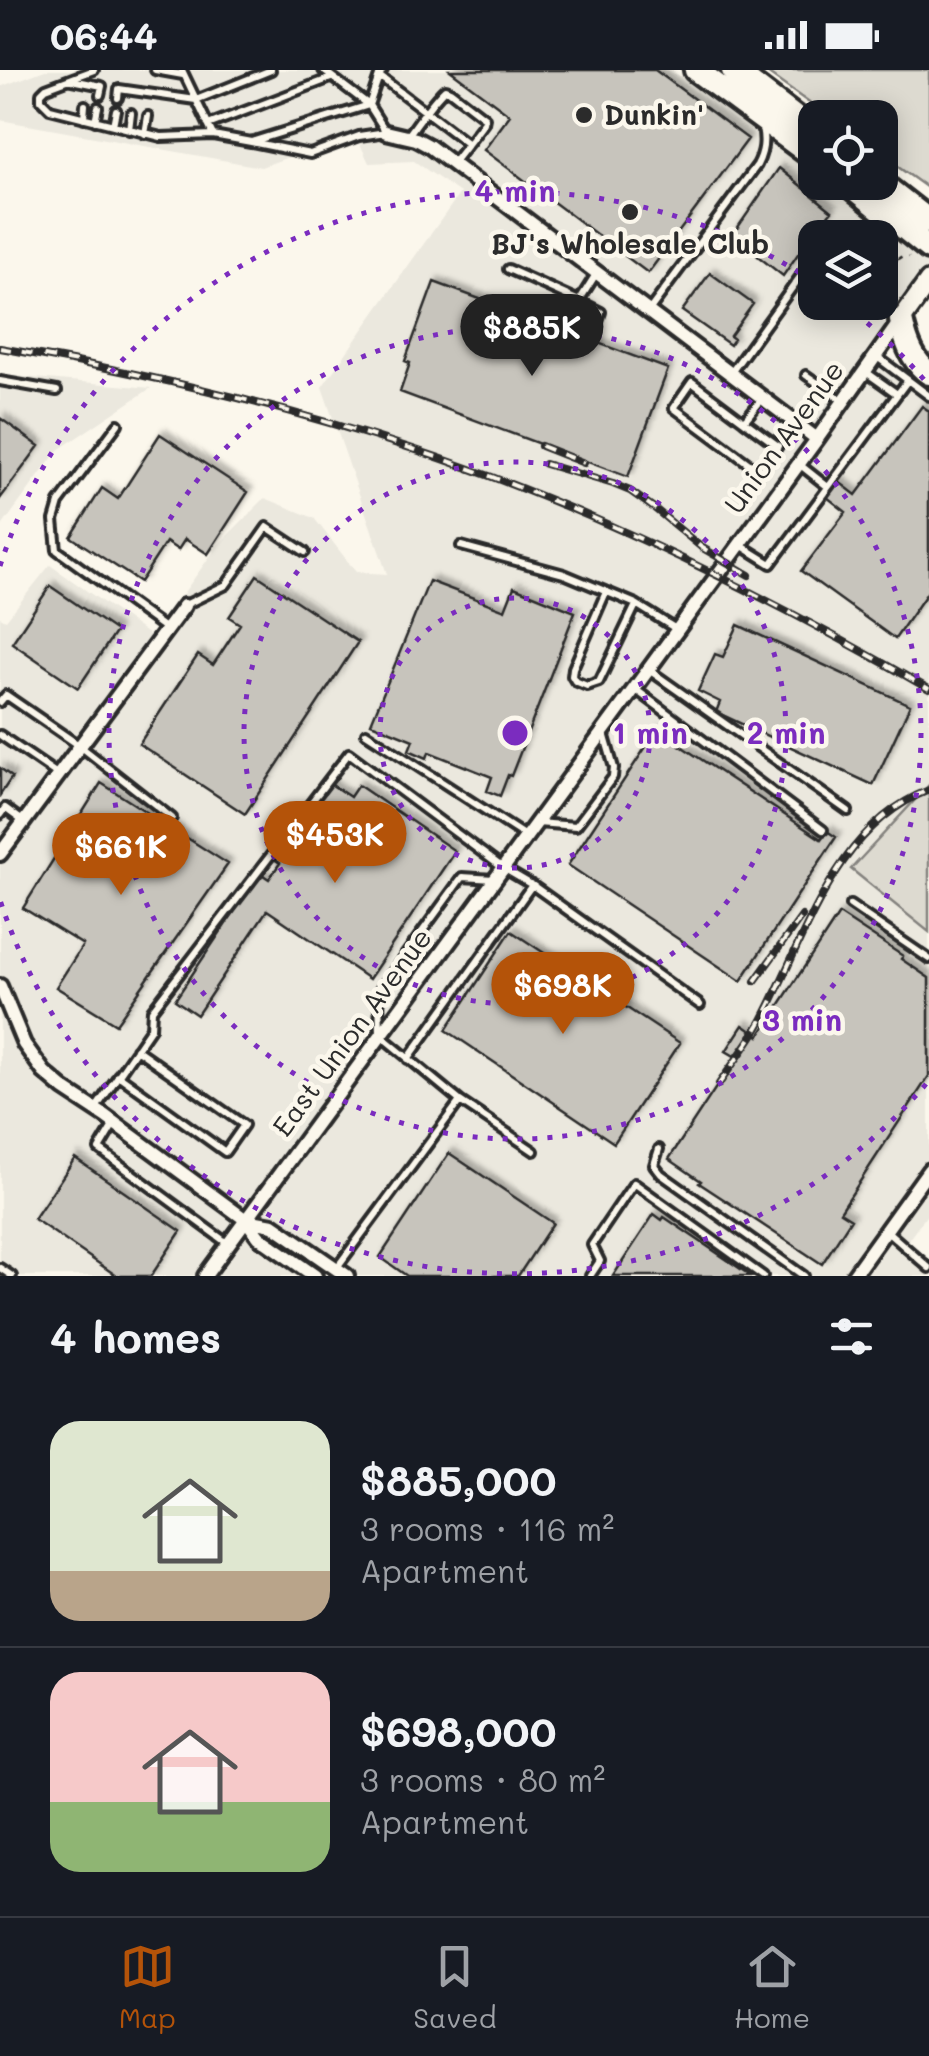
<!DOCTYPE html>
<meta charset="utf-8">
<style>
body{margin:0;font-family:Mali,sans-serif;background:#20242c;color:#f1f3f6;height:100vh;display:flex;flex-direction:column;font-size:38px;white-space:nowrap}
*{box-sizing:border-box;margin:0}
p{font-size:32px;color:#9ea1a6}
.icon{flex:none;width:55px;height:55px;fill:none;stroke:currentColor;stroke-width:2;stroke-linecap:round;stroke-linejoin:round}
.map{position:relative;height:1206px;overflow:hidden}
.details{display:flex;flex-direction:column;background:#171b24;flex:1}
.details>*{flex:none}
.fabs{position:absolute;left:798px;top:30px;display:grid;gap:20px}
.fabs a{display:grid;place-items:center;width:100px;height:100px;border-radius:20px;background:#171b24;box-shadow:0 5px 25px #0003;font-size:50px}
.price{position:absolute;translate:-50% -85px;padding:0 22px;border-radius:35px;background:#b45309;color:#fff;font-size:32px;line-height:65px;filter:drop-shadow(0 2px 5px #0008)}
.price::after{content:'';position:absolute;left:50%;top:60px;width:30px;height:22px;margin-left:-15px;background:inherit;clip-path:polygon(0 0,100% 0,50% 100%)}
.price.current{background:#222;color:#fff}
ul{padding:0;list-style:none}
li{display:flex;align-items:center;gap:30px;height:250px;padding:0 50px}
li+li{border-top:2px solid #363941}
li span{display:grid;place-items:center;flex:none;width:280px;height:200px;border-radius:30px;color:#555}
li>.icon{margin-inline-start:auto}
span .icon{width:120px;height:120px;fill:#fffc;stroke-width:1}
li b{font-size:42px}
h2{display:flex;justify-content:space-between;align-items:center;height:120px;padding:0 50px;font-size:42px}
.status{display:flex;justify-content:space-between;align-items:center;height:70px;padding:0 50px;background:#171b24;direction:ltr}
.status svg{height:28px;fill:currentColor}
.tabs{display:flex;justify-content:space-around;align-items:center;height:140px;border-top:2px solid #363941;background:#171b24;font-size:28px;color:#9ea1a6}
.tabs a{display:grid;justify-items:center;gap:5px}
.tabs .current{color:#b45309}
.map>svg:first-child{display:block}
.built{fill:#ebe8de;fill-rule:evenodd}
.green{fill:#dddad0;stroke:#84827e;stroke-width:2.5}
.building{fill:#c7c4bc;stroke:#2b2b2b;stroke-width:2.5;filter:url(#shadow)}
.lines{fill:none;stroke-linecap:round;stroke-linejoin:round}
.lane-casing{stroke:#2b2b2b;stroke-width:14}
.street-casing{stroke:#2b2b2b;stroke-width:20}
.secondary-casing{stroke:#2b2b2b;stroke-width:25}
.highway-casing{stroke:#2b2b2b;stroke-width:30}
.path{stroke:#2b2b2b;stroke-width:2.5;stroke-dasharray:10 8;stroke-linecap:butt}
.lane{stroke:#fbf7ec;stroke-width:6}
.street{stroke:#fbf7ec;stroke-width:12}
.secondary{stroke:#fbf7ec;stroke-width:18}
.highway{stroke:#fbf7ec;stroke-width:22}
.rail-casing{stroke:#2b2b2b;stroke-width:8}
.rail{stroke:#fbf7ec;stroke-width:4;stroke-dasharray:11;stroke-linecap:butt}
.ring{fill:none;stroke:#7b2cbf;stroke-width:5;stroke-dasharray:5 10}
.poi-dot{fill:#2b2b2b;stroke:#fbf7ec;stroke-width:4}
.labels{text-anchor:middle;stroke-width:9;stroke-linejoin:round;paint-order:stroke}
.poi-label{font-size:28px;font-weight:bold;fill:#2b2b2b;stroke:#fbf7ec;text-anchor:start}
.street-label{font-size:28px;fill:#2b2b2b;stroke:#fbf7ec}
.centre{fill:#7b2cbf;stroke:#fbf7ec;stroke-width:5}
.ring-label{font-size:30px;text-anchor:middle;font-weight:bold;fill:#7b2cbf;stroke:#fbf7ec;stroke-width:9;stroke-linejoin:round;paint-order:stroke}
</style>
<div class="status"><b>06:44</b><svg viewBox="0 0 49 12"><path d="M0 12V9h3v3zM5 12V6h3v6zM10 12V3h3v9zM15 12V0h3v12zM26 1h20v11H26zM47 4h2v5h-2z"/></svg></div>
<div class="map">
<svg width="929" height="1206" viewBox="0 0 929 1206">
<defs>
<filter id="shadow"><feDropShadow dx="4.5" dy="-4.5" stdDeviation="2.5" flood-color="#0004"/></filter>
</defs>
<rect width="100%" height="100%" fill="#fbf7ec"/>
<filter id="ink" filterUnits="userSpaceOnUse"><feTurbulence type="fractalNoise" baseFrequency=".01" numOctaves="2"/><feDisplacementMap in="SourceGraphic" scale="20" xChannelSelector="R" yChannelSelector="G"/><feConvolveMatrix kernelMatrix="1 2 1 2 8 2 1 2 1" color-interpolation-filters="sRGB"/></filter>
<g filter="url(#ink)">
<!-- built -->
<path class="built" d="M45 0H671L815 100V112L833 113 929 179V210L883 283 929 315V715L852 799 929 862V1142L906 1173 929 1190V1206H0V547L6 550 50 495 152 567 218 475 265 428 314 448 356 502 387 504 322 317 460 123 414 91 369 93 355 63 261 97 0 50V17ZM815 168H880V232H815Z
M0 305 151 318 58 380 0 459Z"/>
<!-- green -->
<path class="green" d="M763 0H929V119L880 84V48L829 47Z
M929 715V862L851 799Z"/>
<!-- building -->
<path class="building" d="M450 0H655L748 69 648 203 484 80 510 45Z
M779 98 832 141 823 151 827 153 808 178 804 175 783 206 740 172 727 173Z
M710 203 753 234 730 266 734 269 730 275 682 241Z
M434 212 668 299 628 407 400 322 410 293 405 291Z
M922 336 929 341V520L895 569 801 501 846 442 827 427 838 411 856 425Z
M0 348 39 376 0 429Z
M160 364 248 422 208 484 185 469 178 480 166 472 140 512 71 467 102 418 118 429Z
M257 505 358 572 245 744 139 674 198 585 213 595 240 554 229 547Z
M429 511 505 540 514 517 575 542 511 706 508 705 500 726 487 721 492 707 429 682 427 688 409 680 413 670 371 653Z
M50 516 116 561 78 618 12 573Z
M738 555 910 635 873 715 716 642 720 632 698 621 715 584 723 587Z
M657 660 821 769 827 761 836 767 741 911 568 795Z
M0 698 12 707 0 725Z
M326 711 350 727 358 715 455 781 369 909 267 840 197 945 175 930 260 803 269 809 280 793 274 789Z
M101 713 228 794 116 954 56 917 83 875 23 838Z
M839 844 903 886 901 889 929 908V1006L840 1142 851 1149 822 1194 699 1113 701 1111 669 1089 736 987 726 981 743 955 759 966Z
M511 861 680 973 614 1073 446 960Z
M449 1083 553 1153 518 1206H407L380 1187Z
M75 1088 181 1161 151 1206H117L34 1149Z
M654 1144 662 1150 664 1147 751 1206H613Z"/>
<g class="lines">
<!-- lane casing -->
<g class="lane-casing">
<path id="lane" d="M94 0 46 18 41 23V30L50 39 161 67 213 65 251 72 369 35 379 6
M155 0 183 5
M182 0 213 65
M383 0 379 6 468 74 484 53 485 48 450 21 445 19C431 32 419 51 407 67
M72 10 102 16 100 25
M118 28 119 19 196 30 271 0
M84 48 85 35
M95 51 98 37
M113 55 116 40
M208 55 331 8
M129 60 131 43
M145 64 148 46
M251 72 310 84 359 66 386 62 369 35 323 0
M454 92 468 74
M829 168 834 160
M508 199 579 231 596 204
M880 203 885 197
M579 231 601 242 595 260
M876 232 895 246
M858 234 859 232
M648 242 757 95C764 82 765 71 762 57
M876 286 929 326
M866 302 897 324
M730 304 815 186
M806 305 842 330
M0 311 57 321
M744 351 692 312 674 338 760 402 778 376 744 351 762 329
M118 354 59 433 54 450 57 480 166 559
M799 394 828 417
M739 474 771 494 908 310
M461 476 564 504 636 534 676 559
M606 522 573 598 572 606 575 611 587 616 599 612 636 535
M185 535 226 515 267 457 305 482
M649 600 848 741
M635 619 823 760
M0 632 6 625 80 676 172 748
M366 663 525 766
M0 665 57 704
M0 745 5 738 24 752
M537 753 576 756 613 707 614 698 604 663
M850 835 929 889
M408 989 532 815 700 935
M118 1005 225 1082 244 1055 136 979
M460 1031 534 1081
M96 1038 151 958 152 940 349 683 503 798 532 815
M114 1054 99 1079 227 1173
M659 1079 654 1095 661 1104 804 1206
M887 1161 929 1198
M338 1196 460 1031 380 965 379 921 462 807 494 809
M0 1198 12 1206
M590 1206 600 1191 592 1175 634 1113 763 1206"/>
</g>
<!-- street casing -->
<g class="street-casing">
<path id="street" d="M386 62 416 69 429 76 817 369
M0 784 184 536
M0 916 24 974 44 1002 64 1019 105 1046 246 1150 259 1167 315 1206
M246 1150 273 1155 347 1206
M205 1206 817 369 901 250
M853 1206 929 1100"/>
</g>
<!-- secondary casing -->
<g class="secondary-casing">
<path id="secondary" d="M901 250 929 211"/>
</g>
<!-- highway casing -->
<g class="highway-casing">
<path id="highway" d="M696 0 815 88
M733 0 815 63
M847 112 929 178
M879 112 929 151
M901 250C905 269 912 292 929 303"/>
</g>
<!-- path -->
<path class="path" d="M893 192 904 185 909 187"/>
<!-- lane -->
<use href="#lane" class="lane"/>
<!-- street -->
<use href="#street" class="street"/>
<!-- secondary -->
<use href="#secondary" class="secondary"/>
<!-- highway -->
<use href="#highway" class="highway"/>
<!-- rail casing -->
<g class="rail-casing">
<path id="rail" d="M0 278C140 302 278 334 413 379 592 438 766 525 929 619
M541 376 584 393
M545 394 613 414 630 421 654 438 701 477 749 505
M755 911 802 846
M719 1014C733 993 750 972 762 950 806 867 835 757 929 720"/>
</g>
<!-- rail -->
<use href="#rail" class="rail"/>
</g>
</g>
<!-- distance rings -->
<g class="ring">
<circle cx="515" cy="663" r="135"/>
<circle cx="515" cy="663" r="271"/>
<circle cx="515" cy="663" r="406"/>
<path d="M926 1014A541 541 0 0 1 0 830M0 496A541 541 0 0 1 814 212M844 234A541 541 0 0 1 926 312"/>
</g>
<!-- markers -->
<g class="poi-dot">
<circle cx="584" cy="45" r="10"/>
<circle cx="630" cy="142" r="10"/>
</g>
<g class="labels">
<!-- poi labels -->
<g class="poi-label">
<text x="604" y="55">Dunkin'</text>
<text x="630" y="184" text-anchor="middle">BJ's Wholesale Club</text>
</g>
<!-- street labels -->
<g class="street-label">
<text transform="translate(784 367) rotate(-54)" y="10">Union Avenue</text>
<text transform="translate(352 962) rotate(-54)" y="10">East Union Avenue</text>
</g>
</g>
<circle cx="515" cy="663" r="15" class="centre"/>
<g class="ring-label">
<text x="515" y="132">4 min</text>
<text x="650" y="674">1 min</text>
<text x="786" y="674">2 min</text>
<text x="802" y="961">3 min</text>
</g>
</svg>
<div class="fabs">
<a><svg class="icon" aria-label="locate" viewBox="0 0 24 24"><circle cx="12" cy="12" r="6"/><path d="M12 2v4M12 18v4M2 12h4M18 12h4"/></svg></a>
<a><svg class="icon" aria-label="layers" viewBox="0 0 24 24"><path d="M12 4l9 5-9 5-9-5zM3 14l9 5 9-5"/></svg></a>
</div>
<b class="price current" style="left:532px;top:309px">$885K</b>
<b class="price" style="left:335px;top:816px">$453K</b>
<b class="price" style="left:121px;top:828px">$661K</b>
<b class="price" style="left:563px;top:967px">$698K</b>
</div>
<section class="details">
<h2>4 homes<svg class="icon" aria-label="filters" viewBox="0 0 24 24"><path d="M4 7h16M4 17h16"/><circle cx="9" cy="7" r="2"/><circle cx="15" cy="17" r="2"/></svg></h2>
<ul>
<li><span style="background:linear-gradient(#dfe7d0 75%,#b9a48a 0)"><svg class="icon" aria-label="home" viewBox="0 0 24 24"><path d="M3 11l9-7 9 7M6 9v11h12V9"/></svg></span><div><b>$885,000</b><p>3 rooms · 116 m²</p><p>Apartment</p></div></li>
<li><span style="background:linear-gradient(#f6c9c9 65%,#8fb573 0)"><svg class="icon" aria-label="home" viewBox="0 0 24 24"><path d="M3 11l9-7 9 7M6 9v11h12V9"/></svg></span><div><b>$698,000</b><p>3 rooms · 80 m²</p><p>Apartment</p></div></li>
</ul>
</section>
<nav class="tabs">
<a class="current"><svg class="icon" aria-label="map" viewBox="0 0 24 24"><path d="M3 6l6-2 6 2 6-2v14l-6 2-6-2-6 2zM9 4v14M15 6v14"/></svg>Map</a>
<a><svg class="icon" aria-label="saved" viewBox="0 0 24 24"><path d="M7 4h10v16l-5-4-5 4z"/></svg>Saved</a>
<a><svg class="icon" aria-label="home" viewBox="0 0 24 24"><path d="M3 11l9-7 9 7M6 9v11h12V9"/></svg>Home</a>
</nav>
